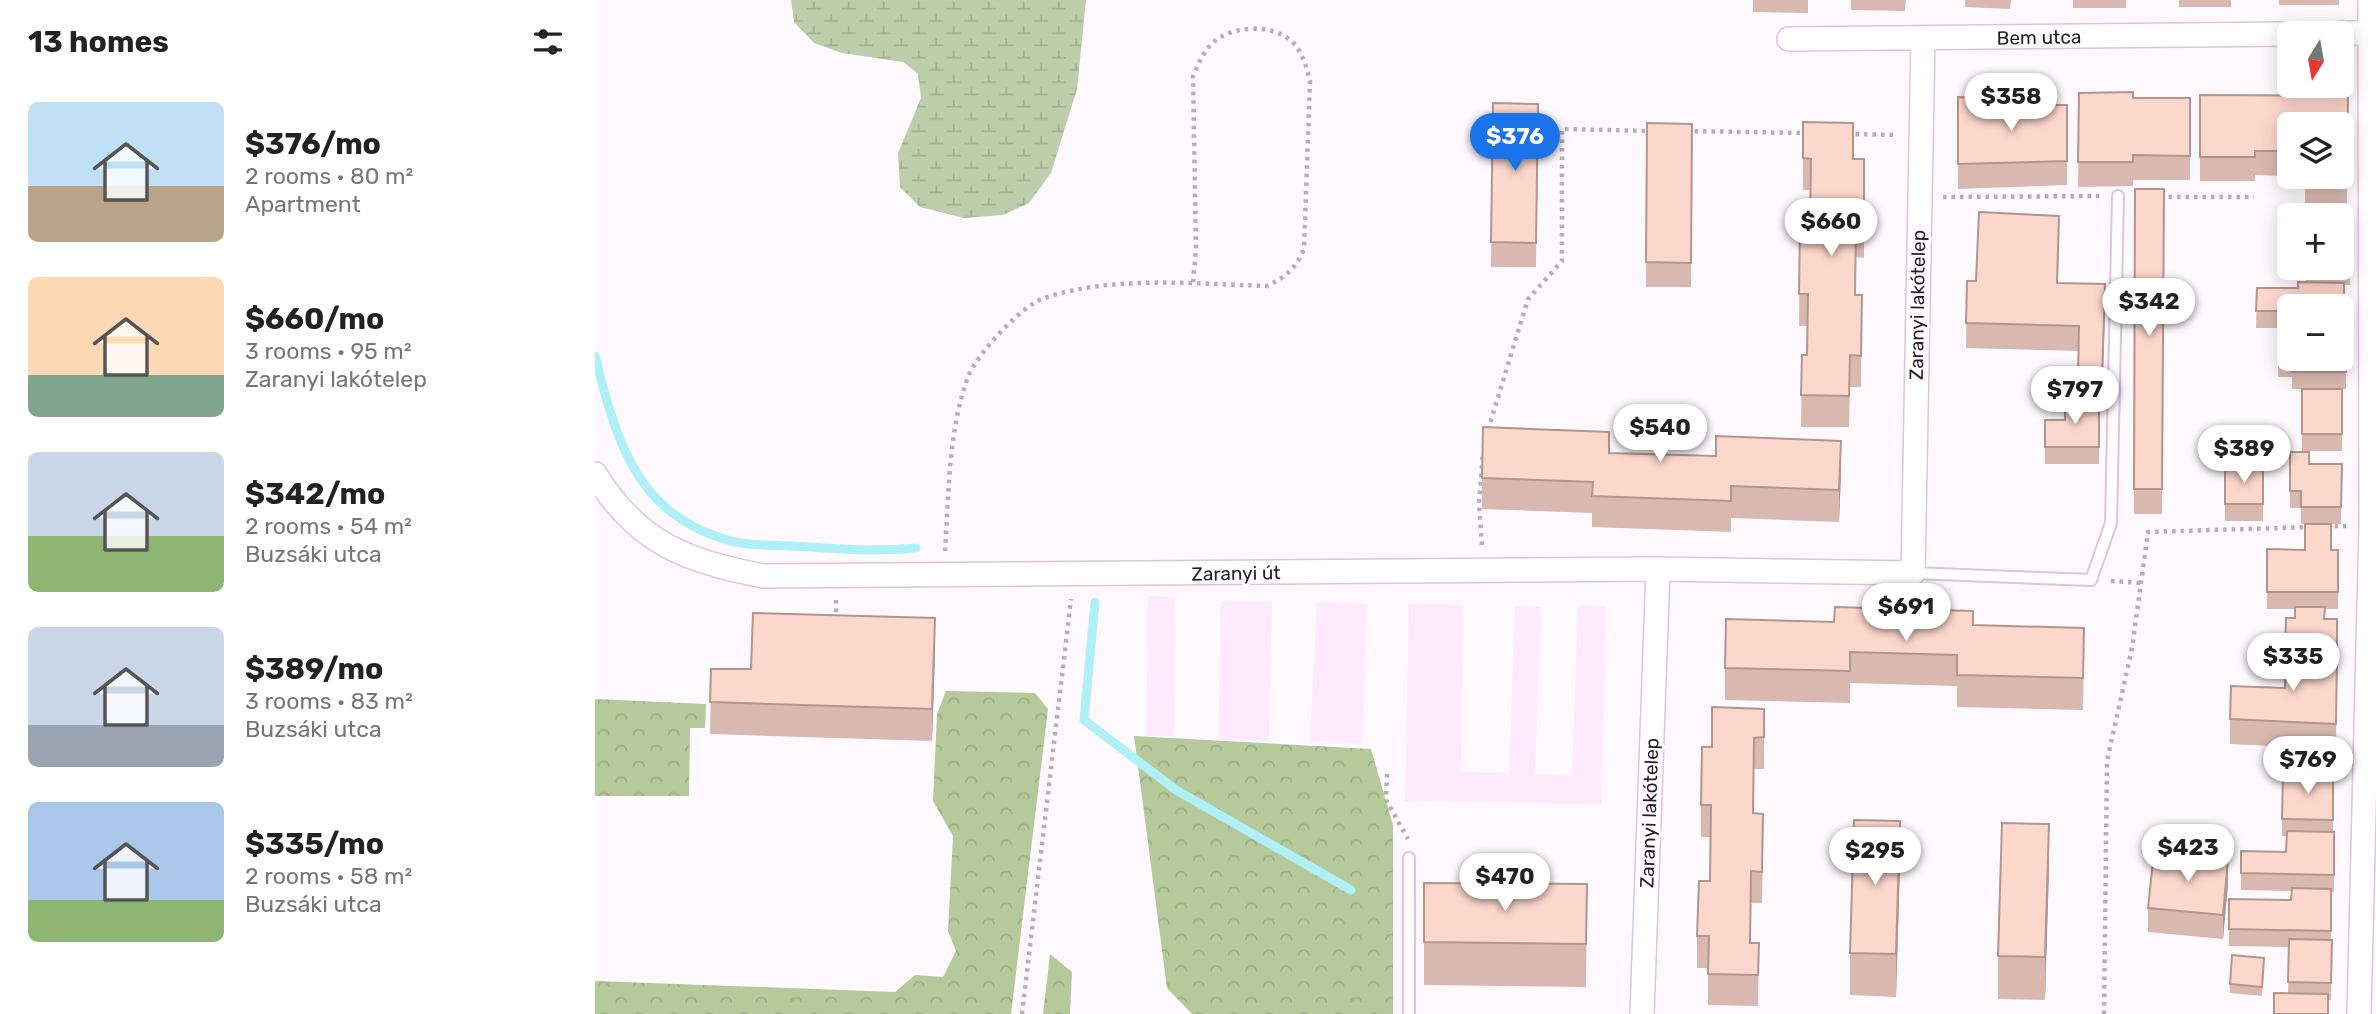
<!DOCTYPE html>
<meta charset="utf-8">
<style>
body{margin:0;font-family:Rubik,sans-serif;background:#f2f2f2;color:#222;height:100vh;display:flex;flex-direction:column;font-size:26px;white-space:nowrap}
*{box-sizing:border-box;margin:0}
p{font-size:23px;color:#767676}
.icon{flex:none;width:38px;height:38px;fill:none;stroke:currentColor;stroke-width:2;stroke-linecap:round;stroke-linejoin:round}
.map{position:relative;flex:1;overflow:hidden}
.details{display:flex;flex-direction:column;background:#fff;width:595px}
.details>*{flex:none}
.needle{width:46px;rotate:191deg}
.controls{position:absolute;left:1682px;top:21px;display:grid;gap:14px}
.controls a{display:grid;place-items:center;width:77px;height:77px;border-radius:10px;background:#fff;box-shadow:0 4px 18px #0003;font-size:35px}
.price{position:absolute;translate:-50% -60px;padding:0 16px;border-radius:24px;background:#fff;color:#222;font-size:23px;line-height:46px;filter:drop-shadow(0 2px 4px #0008)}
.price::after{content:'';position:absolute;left:50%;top:42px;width:21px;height:16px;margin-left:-10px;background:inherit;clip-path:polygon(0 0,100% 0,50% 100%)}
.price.current{background:#1a73e8;color:#fff}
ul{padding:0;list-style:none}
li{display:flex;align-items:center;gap:21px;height:175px;padding:0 28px}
li span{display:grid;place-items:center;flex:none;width:196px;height:140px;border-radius:10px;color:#555}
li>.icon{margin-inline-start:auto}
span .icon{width:84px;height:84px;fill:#fffc;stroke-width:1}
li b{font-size:30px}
h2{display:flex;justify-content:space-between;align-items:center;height:84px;padding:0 28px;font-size:30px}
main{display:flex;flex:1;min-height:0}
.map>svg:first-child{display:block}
.built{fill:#fdeafd}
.forest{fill:url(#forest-crowns)}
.wetland{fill:url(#wetland-marsh)}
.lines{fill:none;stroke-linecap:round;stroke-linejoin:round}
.stream{stroke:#aeeff8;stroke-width:9}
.service-casing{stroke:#dec4dd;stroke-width:14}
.minor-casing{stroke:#dec4dd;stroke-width:26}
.path{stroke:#b6b0b6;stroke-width:4.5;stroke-dasharray:3.5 5;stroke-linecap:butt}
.service{stroke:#fff;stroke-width:10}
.minor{stroke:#fff;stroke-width:23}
.wall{fill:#d9b9af}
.shaded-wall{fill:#b0968f}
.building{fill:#fcd7cc;stroke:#b0968f;stroke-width:2}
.labels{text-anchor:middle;stroke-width:6;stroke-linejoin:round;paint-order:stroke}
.street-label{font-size:19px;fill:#251c25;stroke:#fff}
</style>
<main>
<section class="details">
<h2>13 homes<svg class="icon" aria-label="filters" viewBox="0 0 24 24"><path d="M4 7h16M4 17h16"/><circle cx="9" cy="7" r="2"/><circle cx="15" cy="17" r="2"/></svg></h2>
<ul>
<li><span style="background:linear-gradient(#bfe0f5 60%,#b9a48a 0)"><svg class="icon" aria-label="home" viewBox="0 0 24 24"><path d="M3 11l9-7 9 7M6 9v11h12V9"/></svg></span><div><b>$376/mo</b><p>2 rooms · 80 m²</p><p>Apartment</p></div></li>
<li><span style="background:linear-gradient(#ffd9b3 70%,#7fa58c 0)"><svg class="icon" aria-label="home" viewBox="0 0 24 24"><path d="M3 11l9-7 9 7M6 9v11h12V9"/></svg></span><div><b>$660/mo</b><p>3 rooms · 95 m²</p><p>Zaranyi lakótelep</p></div></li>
<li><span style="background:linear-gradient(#c9d6e8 60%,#8fb573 0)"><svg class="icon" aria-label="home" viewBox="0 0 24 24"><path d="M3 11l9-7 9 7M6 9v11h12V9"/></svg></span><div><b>$342/mo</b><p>2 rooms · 54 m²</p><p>Buzsáki utca</p></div></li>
<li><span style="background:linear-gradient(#c9d6e8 70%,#9aa5b1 0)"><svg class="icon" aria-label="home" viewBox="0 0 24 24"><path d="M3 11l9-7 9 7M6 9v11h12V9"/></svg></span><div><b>$389/mo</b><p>3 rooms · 83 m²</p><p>Buzsáki utca</p></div></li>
<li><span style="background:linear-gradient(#a9c7e8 70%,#8fb573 0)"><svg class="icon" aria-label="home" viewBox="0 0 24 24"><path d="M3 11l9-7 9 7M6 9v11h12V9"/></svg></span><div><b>$335/mo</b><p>2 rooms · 58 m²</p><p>Buzsáki utca</p></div></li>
</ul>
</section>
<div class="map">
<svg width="1781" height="1014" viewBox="0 0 1781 1014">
<defs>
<pattern id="forest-crowns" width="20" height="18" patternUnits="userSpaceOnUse" patternTransform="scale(1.75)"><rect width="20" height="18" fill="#b5c99b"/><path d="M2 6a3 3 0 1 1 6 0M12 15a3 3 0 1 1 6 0" fill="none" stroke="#9cac85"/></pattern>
<pattern id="wetland-marsh" width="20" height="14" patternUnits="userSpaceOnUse" patternTransform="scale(1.75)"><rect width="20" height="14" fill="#becdaa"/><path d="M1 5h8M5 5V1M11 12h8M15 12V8" fill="none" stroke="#a3af92"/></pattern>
</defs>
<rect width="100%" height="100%" fill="#fef9fe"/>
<!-- built -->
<path class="built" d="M553 596 580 597 579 736H551Z
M626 601H677L674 741 623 740Z
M722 602 772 604 767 743 715 741Z
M814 604 868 605 866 772 914 773 920 606 946 607 940 774 977 775 983 605 1011 606 1006 804 810 801Z"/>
<!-- forest -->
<path class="forest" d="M351 691 440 693 453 709 416 1014H0V981L300 992 320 975 348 977 361 951 353 931 358 836 338 801 342 714Z
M0 699 111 704 110 728H95L94 796H0Z
M539 736 776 749 798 825V1014H597L572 988Z
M455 954 477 972 475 1014H448Z"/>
<!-- wetland -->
<path class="wetland" d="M196 0H491L482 89 456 173 434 203 408 215 369 218 325 207 305 187 303 153 326 98 323 74 308 62 247 53 219 43 199 22Z"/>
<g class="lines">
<!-- stream -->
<path class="stream" d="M0 356C22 443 42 518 140 542 159 546 180 545 199 546 240 549 280 552 321 548
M500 602 489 720 581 790 756 890"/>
<!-- service casing -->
<g class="service-casing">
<path id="service" d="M1318 573 1496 580 1516 523 1523 196
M814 858V1014"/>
</g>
<!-- minor casing -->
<g class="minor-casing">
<path id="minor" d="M1746 33H1781
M1194 39 1694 34
M0 474C43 544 92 561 168 576L1063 569 1318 573 1328 38
M1047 1014 1063 569
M1764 1014 1776 525 1775 0"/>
</g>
<!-- path -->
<path class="path" d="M1091 131 1212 133
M1252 134 1303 135
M1348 197 1504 196
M1565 197H1659
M893 430 933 299 967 261V129L1055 131
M1731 526H1751
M887 545 884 504 888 452
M350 551C354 494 353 431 373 377 382 354 426 306 449 298 519 275 600 284 672 286 691 277 701 268 709 249L715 81C712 69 709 57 701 46 684 24 643 24 621 40 609 49 604 63 598 76L601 249 598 284
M1516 581 1546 583
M241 600V619
M792 774 791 800 813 839
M427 1014 476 599
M1509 1014 1512 761 1537 648 1553 532 1716 527"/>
<!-- service -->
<use href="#service" class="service"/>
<!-- minor -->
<use href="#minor" class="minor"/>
</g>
<!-- wall -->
<path class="wall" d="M1158 0H1213V13L1158 12Z
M1256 0H1311L1310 11 1256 10Z
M1370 0H1416L1415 9 1370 7Z
M1478 0H1531V8H1478Z
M1584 0H1636V7H1584Z
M1684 0H1744V5H1684Z
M1484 93 1538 98H1595V180H1538V186L1483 187Z
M1605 95 1753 96 1752 204H1710V177H1746L1694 124V176L1660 175V181H1605Z
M1363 97 1390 105H1472V185L1363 189Z
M898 103 943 104 941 267H896Z
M1208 122 1258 159H1269V258L1261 257 1260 295H1267L1266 387H1255L1254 427H1206L1207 355H1212V326H1204L1205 225H1215L1216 190H1208Z
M1052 123 1097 124 1096 287H1051Z
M1540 189H1569L1567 514H1539Z
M1755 226V285H1749V327H1751V389H1697V377H1683V336L1746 359V306H1694V328H1661L1662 288H1703L1711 282V268Z
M1464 241 1463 283 1510 309 1507 403H1504V464H1450V420H1470L1483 399V351L1371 348 1372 281H1381Z
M1707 389H1747V451H1707Z
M1695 452 1714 464H1747L1746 524H1736V550H1743V609H1730V619H1742L1741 749 1635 744V719L1690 688 1700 618V609H1672V549L1710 550V524H1706V508H1695Z
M1014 453 1246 473 1244 522 1136 518V532L997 527V513L887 509V478Z
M1630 466H1668V521H1630Z
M1378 625 1489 659 1488 710 1362 707V686L1255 683V703L1130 700V668Z
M340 649 337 741 115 734 116 669H156Z
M1169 709V769H1159L1158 813 1168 845 1167 903H1156V943H1164L1163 1006 1113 1005V968H1102V936L1115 881V837H1106V805Z
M1738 773V832L1739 849V892L1736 891V940H1737L1736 1000H1733L1693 993 1694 947 1634 946V899L1696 900 1697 891 1646 890V851L1691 852 1692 836H1687V819Z
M1305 864 1301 997 1255 995V953Z
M1454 867 1450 1000 1403 999V956Z
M992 884 991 987 829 985V942Z
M1633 884 1628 939 1553 932V908Z
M1669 967 1667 996 1635 993V984Z"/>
<!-- shaded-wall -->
<path class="shaded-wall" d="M1510 284V309L1507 403V379Z
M1246 441V473L1244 522V490Z
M340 618V649L337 741V709Z
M1305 821V864L1301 997V954Z
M1454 824V867L1450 1000V957Z
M1633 859V884L1628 939V915Z"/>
<!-- building -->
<path class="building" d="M1538 92V98H1595V156L1538 155V162H1483L1484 93Z
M1605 95 1753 96 1752 179H1710V177H1746V124H1694V151H1660V157H1605Z
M1363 97 1390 98V105H1472V161L1363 164Z
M898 103 943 104 941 243 896 242Z
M1208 122 1258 123V159H1269V226H1261L1260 295H1267L1266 356 1255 355 1254 396 1206 395 1207 355H1212L1213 294H1204L1205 225H1215L1216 159 1208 158Z
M1052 123 1097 124 1096 263 1051 262Z
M1540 189H1569L1567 489H1539Z
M1384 212 1464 216 1462 283 1510 284 1507 379 1483 378 1484 326 1371 323 1372 281H1381Z
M1746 226H1755V268H1711H1746Z
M1703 282 1749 283V321H1746V306H1694V311H1661L1662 288H1703Z
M1746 327H1751V372H1697V360H1683V336H1694V359H1746Z
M1707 389H1747V434H1707Z
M1470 399 1504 400V447H1450V420H1470Z
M888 427 1014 432V453L1121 456V436L1246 441 1244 490 1136 486V501L997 496 998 482 887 478Z
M1695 452H1714V464H1747L1746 507H1706V491H1695Z
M1630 466H1668V504H1630Z
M1710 524H1736V550H1743V592H1672V549L1710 550Z
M1240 607 1378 611V625L1489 628 1488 678 1362 675V655L1255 652V671L1130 668 1131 619 1239 622Z
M1700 607H1730L1729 619H1742V661V654L1690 653 1691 618H1700Z
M158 613 340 618 337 709 115 702 116 669H156Z
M1690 653 1742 654 1741 724 1635 719 1636 686 1690 688Z
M1117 707 1169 709V737L1159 738 1158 813 1168 814 1167 872 1156 871 1155 943H1164L1163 975 1113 974 1114 936H1102L1104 881H1115L1116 805H1106L1107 747H1117Z
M1688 772 1738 773V820L1687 819Z
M1259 820 1305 821 1301 954 1255 953Z
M1407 823 1454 824 1450 957 1403 956Z
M1692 831 1739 832V875L1646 873V851L1691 852Z
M1559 852 1633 859 1628 915 1553 908Z
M829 883 992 884 991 944 829 942Z
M1697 888 1736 889V931L1634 929V899L1696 900Z
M1694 939 1737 940 1736 983 1693 982Z
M1637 955 1669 958 1667 987 1635 984Z
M1679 993 1733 994V1014H1679Z"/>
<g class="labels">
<!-- street labels -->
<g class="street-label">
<text transform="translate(1444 37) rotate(-1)" y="7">Bem utca</text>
<text transform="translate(1322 305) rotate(-89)" y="7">Zaranyi lakótelep</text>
<text transform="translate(641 573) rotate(-1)" y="7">Zaranyi út</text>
<text transform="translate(1054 813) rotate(-88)" y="7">Zaranyi lakótelep</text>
</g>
</g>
</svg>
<div class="controls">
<a><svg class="needle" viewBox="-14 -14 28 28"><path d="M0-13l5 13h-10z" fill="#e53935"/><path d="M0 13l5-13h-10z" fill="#767676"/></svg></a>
<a><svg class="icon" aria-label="layers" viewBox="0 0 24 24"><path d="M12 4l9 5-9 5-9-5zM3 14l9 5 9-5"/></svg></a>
<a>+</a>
<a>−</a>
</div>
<b class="price" style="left:1416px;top:133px">$358</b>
<b class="price current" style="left:920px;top:173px">$376</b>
<b class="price" style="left:1236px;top:258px">$660</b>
<b class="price" style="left:1554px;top:338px">$342</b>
<b class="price" style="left:1480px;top:426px">$797</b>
<b class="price" style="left:1065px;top:464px">$540</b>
<b class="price" style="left:1649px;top:485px">$389</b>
<b class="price" style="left:1311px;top:643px">$691</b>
<b class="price" style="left:1698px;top:693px">$335</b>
<b class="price" style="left:1713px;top:796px">$769</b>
<b class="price" style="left:1593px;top:884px">$423</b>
<b class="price" style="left:1280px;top:887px">$295</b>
<b class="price" style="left:910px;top:913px">$470</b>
</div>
</main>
